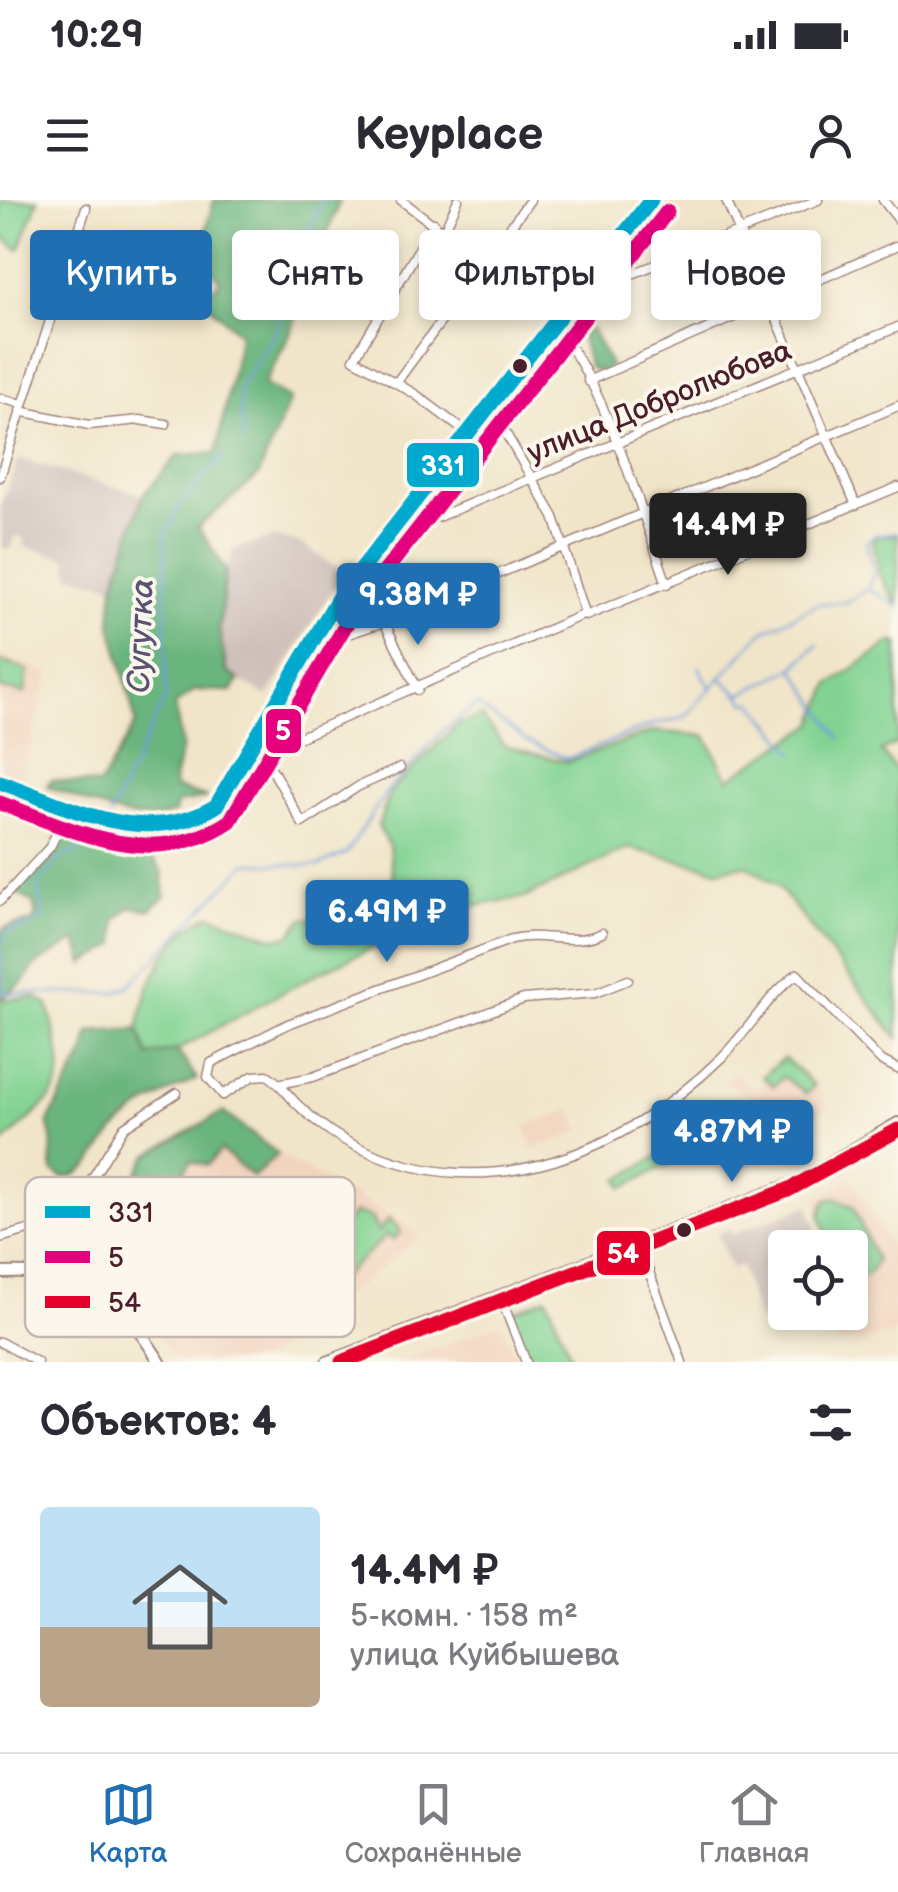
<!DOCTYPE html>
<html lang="ru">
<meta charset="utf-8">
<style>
body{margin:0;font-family:"Balsamiq Sans",sans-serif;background:#f7f7f7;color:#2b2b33;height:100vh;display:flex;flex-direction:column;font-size:38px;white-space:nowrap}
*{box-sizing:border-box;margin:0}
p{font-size:32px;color:#7c7c81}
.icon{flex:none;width:55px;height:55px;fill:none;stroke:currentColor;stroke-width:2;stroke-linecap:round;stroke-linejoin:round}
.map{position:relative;height:1162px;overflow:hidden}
.side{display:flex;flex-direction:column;background:#fff;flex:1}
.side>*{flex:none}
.banner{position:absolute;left:30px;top:30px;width:840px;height:90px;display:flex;gap:20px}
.fabs{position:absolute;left:768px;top:1030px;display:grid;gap:20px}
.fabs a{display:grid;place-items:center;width:100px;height:100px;border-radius:10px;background:#fff;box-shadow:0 5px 15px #0003;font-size:50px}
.price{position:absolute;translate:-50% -85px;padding:0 22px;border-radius:10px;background:#1f6fb2;color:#fff;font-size:32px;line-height:65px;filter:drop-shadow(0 2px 5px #0008)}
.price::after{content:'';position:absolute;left:50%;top:60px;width:30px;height:22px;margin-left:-15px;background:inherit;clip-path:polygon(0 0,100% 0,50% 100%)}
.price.current{background:#222;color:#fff}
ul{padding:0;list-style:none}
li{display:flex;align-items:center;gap:30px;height:250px;padding:0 40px}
li span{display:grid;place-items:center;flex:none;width:280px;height:200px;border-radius:10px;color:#555}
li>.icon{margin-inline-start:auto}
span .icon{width:120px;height:120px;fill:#fffc;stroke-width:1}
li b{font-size:42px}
h2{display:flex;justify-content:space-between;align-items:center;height:120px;padding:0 40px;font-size:42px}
.chip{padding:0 35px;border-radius:10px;background:#fff;box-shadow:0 5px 15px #0003;font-size:35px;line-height:90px}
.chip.current{background:#1f6fb2;color:#fff}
.status{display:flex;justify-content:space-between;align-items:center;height:70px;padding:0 50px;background:#fff;direction:ltr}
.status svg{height:28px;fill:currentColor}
header{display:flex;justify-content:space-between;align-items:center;height:130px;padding:0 40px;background:#fff;font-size:45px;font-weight:700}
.tabs{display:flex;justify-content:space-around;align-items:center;height:140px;border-top:2px solid #e1e1e2;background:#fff;font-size:28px;color:#7c7c81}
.tabs a{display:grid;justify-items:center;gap:5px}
.tabs .current{color:#1f6fb2}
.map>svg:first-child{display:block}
.built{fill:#f2d4be}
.industrial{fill:#cfc0ba}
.green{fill:#82d393;stroke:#66795f;stroke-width:2.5}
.forest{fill:#69b57d;stroke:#5a6a54;stroke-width:2.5}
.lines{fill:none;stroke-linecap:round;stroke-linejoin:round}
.stream{stroke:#709fd9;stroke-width:2.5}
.minor-casing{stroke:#9e827a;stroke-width:11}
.major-casing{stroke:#9e827a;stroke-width:14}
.minor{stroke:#fff;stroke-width:8}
.major{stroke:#fff;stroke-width:10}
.bus-1-casing{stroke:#fbf7ec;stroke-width:22}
.bus-2-casing{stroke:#fbf7ec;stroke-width:22}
.bus-3-casing{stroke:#fbf7ec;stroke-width:22}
.bus-1{stroke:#00a9ce;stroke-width:15}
.bus-2{stroke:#e5007d;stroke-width:15}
.bus-3{stroke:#e4002b;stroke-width:15}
.bus-dot{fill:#4a1f2b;stroke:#fbf7ec;stroke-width:4}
.labels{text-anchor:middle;stroke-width:8;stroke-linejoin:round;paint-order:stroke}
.street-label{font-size:30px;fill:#4a1f2b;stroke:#fbf7ec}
.water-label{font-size:32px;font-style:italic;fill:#595271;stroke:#fbf7ec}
.key{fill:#fbf7ec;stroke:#c6b6b2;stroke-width:2.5}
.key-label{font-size:28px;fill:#4a1f2b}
.line-badge{stroke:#fbf7ec;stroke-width:4}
.badge-label{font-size:28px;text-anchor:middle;font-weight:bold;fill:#fff}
</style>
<div class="status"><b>10:29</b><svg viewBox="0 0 49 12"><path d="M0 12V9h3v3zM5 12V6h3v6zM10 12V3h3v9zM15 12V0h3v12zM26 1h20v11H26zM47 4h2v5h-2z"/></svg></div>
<header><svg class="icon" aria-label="menu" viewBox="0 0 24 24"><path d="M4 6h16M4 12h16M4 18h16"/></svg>Keyplace<svg class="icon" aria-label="person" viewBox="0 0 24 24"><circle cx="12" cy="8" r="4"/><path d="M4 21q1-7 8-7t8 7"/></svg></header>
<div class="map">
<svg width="898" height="1162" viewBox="0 0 898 1162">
<rect width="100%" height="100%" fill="#fbf7ec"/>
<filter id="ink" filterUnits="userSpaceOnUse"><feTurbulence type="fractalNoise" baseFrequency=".01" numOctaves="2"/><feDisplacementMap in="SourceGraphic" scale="20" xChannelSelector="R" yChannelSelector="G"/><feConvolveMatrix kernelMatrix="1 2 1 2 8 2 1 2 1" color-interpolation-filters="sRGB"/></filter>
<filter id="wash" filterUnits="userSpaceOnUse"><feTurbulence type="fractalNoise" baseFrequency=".0048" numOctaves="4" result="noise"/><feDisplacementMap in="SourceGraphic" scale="40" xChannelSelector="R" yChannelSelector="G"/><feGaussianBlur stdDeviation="2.25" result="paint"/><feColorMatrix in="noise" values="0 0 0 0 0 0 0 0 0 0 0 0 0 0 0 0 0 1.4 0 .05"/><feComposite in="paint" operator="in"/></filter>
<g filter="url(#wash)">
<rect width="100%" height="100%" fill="#f1e5c9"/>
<!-- built -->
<path class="built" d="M0 456 50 472 22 577 0 570Z
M784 858 810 879 828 907 790 930 725 881 733 872 756 890Z
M572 909 581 931 533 949 525 927Z
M221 950 252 977 278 954 411 1028 418 1039 260 1162H178L120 1083 118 1069 191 960Z
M852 979 898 1062V1131L860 1144 857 1138 838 1145 829 1114 850 1112V1048L827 1047 816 997Z
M501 1123 518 1162H401L416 1156Z"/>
<!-- industrial -->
<path class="industrial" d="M19 259 143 295 114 386 70 375 68 359 24 346 25 338 15 336 11 349 2 347 0 306Z
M275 337 300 343 343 372 267 497 227 472 219 430 226 370 234 349Z
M809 1005 822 1047 785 1048V1111L757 1121 741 1065 731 1069 717 1033 729 1029 732 1034Z"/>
<!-- green -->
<path class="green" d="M0 0H38L19 50 0 35Z
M880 335H898V406L880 376 873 341Z
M892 442 898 443V543L881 551 898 573V838L777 685 746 665 719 670 628 648 526 697 456 709 318 773 177 850 148 857C145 848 138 836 139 827 145 784 169 733 211 715L274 738 290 735 303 719H335L378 728 395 692 389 646 378 626 390 592 458 524 482 516 504 546 567 562 653 531 706 536 728 579 814 524 830 484Z
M0 461 28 470 25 493 0 489Z
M35 797 48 805C71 896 66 884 0 946V800Z
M784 858 814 885 807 894 783 877 774 886 762 876Z
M679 944 685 955 623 988 619 979Z
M835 998 853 1006 876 1060C873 1072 863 1079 850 1079V1048L831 1047 820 1015 826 1000Z
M355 1013 371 1017 378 1032 389 1019 401 1032 393 1040 387 1035 318 1099 314 1094 317 1090 301 1081 300 1064Z
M547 1097 573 1162H530L510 1113Z"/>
<!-- forest -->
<path class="forest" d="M214 0H340L290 134 264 184 290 199 259 275 198 327 226 370 219 430 227 472 239 480 232 491 195 490 175 505 182 546 173 584 175 588 208 598 177 603 174 613C137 631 82 599 47 586L51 580 100 585 136 523 111 423 114 386 143 295 178 255 216 253 240 134 193 90 215 88 220 81 200 51Z
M591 129 610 165 603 172 589 168 580 135Z
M48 605 140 636 165 639 163 648 150 655 162 671 165 696 151 710 130 707 116 720V745L84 764 77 740 35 765 24 782 0 800V736L4 728 33 721 36 716 33 702 16 693 48 659 68 619Z
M138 829 148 856 177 850 197 879C166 893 139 905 115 931 99 948 90 977 63 978L53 971C49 953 55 939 48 922L84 854 90 832Z
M223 912 278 954 253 977 221 950 207 965 191 961 118 1069 99 1067 91 1055 148 955Z"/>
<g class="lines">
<!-- stream -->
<path class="stream" d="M243 241 239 189 275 134 303 42 323 0
M870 390 898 406
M699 467 710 487
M794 469 840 538
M722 479 740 495 793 468 818 444
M740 495 746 503 753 502 795 554
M110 616 166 497 165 335 181 304 223 255
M0 748 7 732 38 723 43 717 38 684 59 660 92 643 106 624
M0 749 4 791
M0 793H114L129 786 247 663 318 666 347 653 387 591 445 529 477 505 527 541 567 559 654 524 684 518 761 433 818 404 847 402 868 388 875 373 866 342 876 335 898 332"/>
</g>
</g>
<g filter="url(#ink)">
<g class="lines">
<!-- minor casing -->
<g class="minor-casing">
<path id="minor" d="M401 0 558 119
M726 0 856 305
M883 0 898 19
M434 23 354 159 415 194 467 233
M444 31 458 0
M553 126C600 169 644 319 667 384
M563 136 597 88 818 0
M588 181 896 46
M396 183 530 0
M0 198 22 204
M490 206 554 317 586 416 898 287
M20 211 89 225 140 220 166 224
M0 277 86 8
M387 338 898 127
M384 422 418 490
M318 429 342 436 384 422 898 206
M253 550 263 553 585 414
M263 553 302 623 359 586 400 568
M0 701 50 647 58 630 57 618 37 603V594
M602 733C573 747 542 731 512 739L288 824 211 863 208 877 223 895 253 876 267 875C280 882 288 896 299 906 317 923 339 939 362 949 492 1008 624 952 721 858 747 833 768 795 797 774L880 860 898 869
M278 884 313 877 524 799 595 793 628 780
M0 1038 67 1019 124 927 177 893
M640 1047 682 1162
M502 1101 526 1162
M0 1142 37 1162"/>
</g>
<!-- major casing -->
<g class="major-casing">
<path id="major" d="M0 582C63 603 156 657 216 606L337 400 651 0
M0 1073C96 1071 109 1083 160 1162
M327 1162 796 982 898 923"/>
</g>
<!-- minor -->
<use href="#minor" class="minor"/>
<!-- major -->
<use href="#major" class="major"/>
<!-- bus-1 casing -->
<g class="bus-1-casing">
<path id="bus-1" d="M0 582C71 608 145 649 216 606L337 400 651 0"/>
</g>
<!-- bus-2 casing -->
<g class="bus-2-casing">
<path id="bus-2" d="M0 603C76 631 154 672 230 621L354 411 667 12"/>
</g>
<!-- bus-3 casing -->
<g class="bus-3-casing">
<path id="bus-3" d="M342 1162 788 990 898 930"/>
</g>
<!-- bus-1 -->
<use href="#bus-1" class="bus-1"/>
<!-- bus-2 -->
<use href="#bus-2" class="bus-2"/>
<!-- bus-3 -->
<use href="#bus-3" class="bus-3"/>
</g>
</g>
<!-- markers -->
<g class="bus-dot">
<circle cx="520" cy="166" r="9"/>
<circle cx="684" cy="1030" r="9"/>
</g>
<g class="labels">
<!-- street labels -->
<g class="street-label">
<text transform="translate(659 201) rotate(-22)" y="10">улица Добролюбова</text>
</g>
<!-- water labels -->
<g class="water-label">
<text transform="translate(140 436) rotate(-88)" y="11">Сугутка</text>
</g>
</g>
<!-- legend -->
<rect x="25" y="977" width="330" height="160" rx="15" class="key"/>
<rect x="45" y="1006" width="45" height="12" fill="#00a9ce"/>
<rect x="45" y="1051" width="45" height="12" fill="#e5007d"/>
<rect x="45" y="1096" width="45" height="12" fill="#e4002b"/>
<g class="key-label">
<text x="108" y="1022">331</text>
<text x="108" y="1067">5</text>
<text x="108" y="1112">54</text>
</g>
<g class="line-badge">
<rect x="405" y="241" width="76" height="48" rx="10" fill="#00a9ce"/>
<rect x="264" y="507" width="39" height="48" rx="10" fill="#e5007d"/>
<rect x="595" y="1029" width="57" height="48" rx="10" fill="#e4002b"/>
</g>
<g class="badge-label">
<text x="443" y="275">331</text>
<text x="283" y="540">5</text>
<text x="623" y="1063">54</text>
</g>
</svg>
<div class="fabs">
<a><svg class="icon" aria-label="locate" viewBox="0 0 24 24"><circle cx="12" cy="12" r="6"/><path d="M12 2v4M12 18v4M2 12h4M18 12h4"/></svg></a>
</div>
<b class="price current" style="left:728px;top:378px">14.4M ₽</b>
<b class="price" style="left:418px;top:448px">9.38M ₽</b>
<b class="price" style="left:387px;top:765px">6.49M ₽</b>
<b class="price" style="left:732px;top:985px">4.87M ₽</b>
<div class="banner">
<a class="chip current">Купить</a>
<a class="chip">Снять</a>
<a class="chip">Фильтры</a>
<a class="chip">Новое</a>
</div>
</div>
<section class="side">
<h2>Объектов: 4<svg class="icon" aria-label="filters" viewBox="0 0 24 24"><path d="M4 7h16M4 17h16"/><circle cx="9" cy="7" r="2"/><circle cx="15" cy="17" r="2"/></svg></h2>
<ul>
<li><span style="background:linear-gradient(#bfe0f5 60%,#b9a48a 0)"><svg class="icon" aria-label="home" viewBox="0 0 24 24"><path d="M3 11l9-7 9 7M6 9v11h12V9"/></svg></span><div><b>14.4M ₽</b><p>5-комн. · 158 m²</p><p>улица Куйбышева</p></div></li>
</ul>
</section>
<nav class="tabs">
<a class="current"><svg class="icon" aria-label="map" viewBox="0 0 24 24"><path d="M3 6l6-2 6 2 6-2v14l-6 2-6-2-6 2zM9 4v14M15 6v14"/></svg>Карта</a>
<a><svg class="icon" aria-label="saved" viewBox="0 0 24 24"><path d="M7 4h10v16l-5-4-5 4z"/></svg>Сохранённые</a>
<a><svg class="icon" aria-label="home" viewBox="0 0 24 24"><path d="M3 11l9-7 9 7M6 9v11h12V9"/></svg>Главная</a>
</nav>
